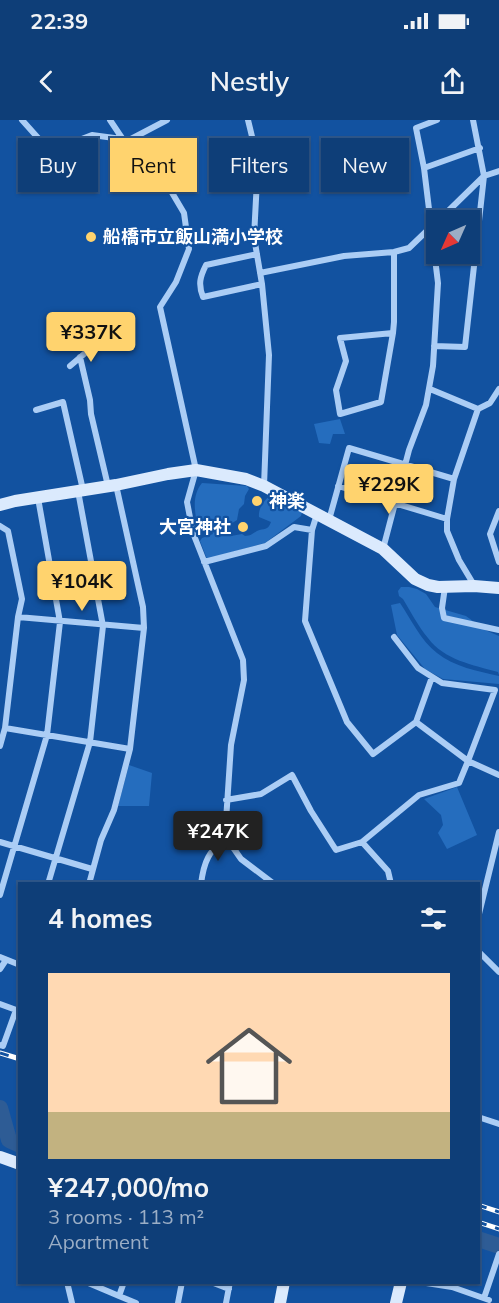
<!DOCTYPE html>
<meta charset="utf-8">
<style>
body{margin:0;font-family:Mulish,"Noto Sans JP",sans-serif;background:#17457d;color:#f1f3f6;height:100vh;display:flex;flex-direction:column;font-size:22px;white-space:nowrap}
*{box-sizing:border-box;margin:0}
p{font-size:20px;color:#9baec6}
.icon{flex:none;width:33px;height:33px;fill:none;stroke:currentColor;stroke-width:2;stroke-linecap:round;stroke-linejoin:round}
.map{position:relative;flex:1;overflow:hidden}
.sheet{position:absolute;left:18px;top:762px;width:462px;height:402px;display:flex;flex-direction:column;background:#0e3e78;border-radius:0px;box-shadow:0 2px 4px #0004,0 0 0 2px #2e578a}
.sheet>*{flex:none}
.guide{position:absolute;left:18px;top:18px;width:464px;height:54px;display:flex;gap:12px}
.needle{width:39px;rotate:225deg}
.controls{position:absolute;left:426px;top:90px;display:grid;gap:12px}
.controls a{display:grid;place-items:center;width:54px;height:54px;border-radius:0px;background:#0e3e78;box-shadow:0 2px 4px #0004,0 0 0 2px #2e578a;font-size:30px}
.price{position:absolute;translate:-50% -51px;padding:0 14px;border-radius:6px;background:#ffd36e;color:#111;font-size:20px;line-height:39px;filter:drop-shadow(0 2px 3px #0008)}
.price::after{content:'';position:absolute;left:50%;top:36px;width:18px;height:14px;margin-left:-9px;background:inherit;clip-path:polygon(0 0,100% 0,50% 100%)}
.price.selected{background:#222;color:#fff}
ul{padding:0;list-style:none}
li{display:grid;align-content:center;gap:12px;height:318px;padding:0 30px}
li span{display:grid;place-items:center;height:186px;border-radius:0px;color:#555}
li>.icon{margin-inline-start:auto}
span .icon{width:108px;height:108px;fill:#fffc;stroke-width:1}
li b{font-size:26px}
h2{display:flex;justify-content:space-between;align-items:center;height:72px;padding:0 30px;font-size:26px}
.pill{padding:0 21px;border-radius:0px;background:#0e3e78;box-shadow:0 2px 4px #0004,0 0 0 2px #2e578a;font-size:21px;line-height:54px}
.pill.selected{background:#ffd36e;color:#111}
.status{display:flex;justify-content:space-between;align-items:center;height:42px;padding:0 30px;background:#0e3e78;direction:ltr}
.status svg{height:16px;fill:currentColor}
header{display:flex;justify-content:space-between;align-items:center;height:78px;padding:0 30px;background:#0e3e78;font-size:27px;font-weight:600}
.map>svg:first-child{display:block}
.green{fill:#256dbe}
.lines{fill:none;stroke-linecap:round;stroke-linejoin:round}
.river{stroke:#2e5c95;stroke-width:16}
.street{stroke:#abcdf5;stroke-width:6}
.secondary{stroke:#dbeafd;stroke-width:12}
.rail-casing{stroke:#fff;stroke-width:5}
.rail{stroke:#1252a0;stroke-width:3;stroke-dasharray:9;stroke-linecap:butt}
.poi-dot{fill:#ffd36e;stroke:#1252a0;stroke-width:2}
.labels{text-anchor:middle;stroke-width:4.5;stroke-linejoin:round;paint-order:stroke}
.poi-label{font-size:18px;font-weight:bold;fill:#fff;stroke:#1252a0;text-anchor:start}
</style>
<div class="status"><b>22:39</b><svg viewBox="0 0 49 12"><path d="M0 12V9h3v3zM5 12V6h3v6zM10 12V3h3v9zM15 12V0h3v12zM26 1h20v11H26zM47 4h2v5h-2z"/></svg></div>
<header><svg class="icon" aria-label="back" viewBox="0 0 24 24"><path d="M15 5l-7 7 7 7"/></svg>Nestly<svg class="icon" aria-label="share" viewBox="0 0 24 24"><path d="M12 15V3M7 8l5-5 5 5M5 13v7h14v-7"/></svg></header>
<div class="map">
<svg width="499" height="1183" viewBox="0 0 499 1183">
<rect width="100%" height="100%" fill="#1252a0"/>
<!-- green -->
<path class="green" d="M340 299 345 314H333L330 324 319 323 314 304Z
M202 363 247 366 249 369 245 376 244 384 239 389 237 400 229 405 231 416 242 414 245 416C251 416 252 414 257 411 264 408 268 411 271 402L259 397C258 389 264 380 270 376L302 392 301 396 265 423 207 439 200 421 202 418 213 414 209 406 198 408C195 393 191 376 202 363Z
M401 467H409L417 469 426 474 435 487 466 496 485 510 499 516V555L498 552C473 545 444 540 428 518 418 506 411 492 403 479L399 476 398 471Z
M400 483C411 499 421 521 437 533 454 547 478 551 499 556V564L443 559 425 549 397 515 391 485Z
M129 645 152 653 149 686H118Z
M457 667 477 715 447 729 438 713 443 705 441 695 424 679Z"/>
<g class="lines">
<!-- river -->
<path class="river" d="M0 988 9 1020 20 1025
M478 1119 499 1126"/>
<!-- street -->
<path class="street" d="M22 0 39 19 60 24 74 22 92 15 129 20 145 34 158 49 184 93 189 129 176 162 160 187 196 350 187 382 193 413 243 540 244 560 231 625 225 716 241 739 274 764
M110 0 122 18
M248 0 258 41 254 117 262 164 269 235 264 366
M129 20 167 0
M424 48 480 28
M439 100 484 56 499 51
M257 134 206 145C200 157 198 164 203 177L262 164
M260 153 344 136 394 132 409 128 436 102
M393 213 340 218 346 241 336 270 340 294 381 282 393 213 394 202V132
M434 226 465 227 484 56 473 0
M80 237 90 280 91 294 108 366
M70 246 97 223
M430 269 478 289
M36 290 63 282 83 370
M338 366 447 399
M499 391 490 414 499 442
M317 394 312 410 305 501 347 602 373 634 416 602
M329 400 349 328 454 359
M0 406 8 411 22 479 18 497 5 608 0 626
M383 429 409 330 426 285 433 246 438 163 424 48 416 8 437 0
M204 442 266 426 294 407 312 410
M474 465 459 440 447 411V399L454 359 478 289 490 283 499 269
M445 467 442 488 444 498 499 510
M18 497 144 508
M394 517 418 548 442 563 495 570 468 641 416 602 432 557
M5 608 130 629
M226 680 261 674 292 655 311 691 336 730 362 722
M0 722 92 749
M48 764 90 622 103 506 78 371
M89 764 101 720 114 690 130 629 144 508 143 487 116 365
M201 764C204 740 209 733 225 716
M391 764 388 751 362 722 419 675 459 663 468 641 499 655
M0 775 47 615 60 502 38 378
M478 798 499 712
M478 831 499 852
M0 837 20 845
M0 849 6 840
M0 884 19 891
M0 925 3 926 16 890
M478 997 499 1004
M67 1162 72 1183
M86 1162 119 1176 124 1162
M211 1162 229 1169
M420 1162 452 1167 489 1180
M119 1176 136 1183
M484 1178 499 1134
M178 1183 182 1162
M226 1183 230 1162"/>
<!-- secondary -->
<path class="secondary" d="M0 385 15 381 116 365 168 354 196 350 246 359 264 366 383 429 415 459 428 465 438 467 474 466 499 468
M0 1037 20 1044
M280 1183 284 1162
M396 1183 401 1162"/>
<!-- rail casing -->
<g class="rail-casing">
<path id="rail" d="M0 933 20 939
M478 1085 499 1092
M478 1102 499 1109"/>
</g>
<!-- rail -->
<use href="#rail" class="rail"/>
</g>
<!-- markers -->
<g class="poi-dot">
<circle cx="91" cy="117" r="6"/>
<circle cx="257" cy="381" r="6"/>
<circle cx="243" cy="407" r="6"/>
</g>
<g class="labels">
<!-- poi labels -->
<g class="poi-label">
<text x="103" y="123">船橋市立飯山満小学校</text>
<text x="269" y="387">神楽</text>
<text x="231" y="413" text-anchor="end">大宮神社</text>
</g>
</g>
</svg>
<div class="controls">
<a><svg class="needle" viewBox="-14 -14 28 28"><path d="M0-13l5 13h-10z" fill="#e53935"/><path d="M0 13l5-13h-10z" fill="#9baec6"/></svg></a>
</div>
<b class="price" style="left:91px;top:243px">¥337K</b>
<b class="price" style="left:389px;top:395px">¥229K</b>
<b class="price" style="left:82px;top:492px">¥104K</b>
<b class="price selected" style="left:218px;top:742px">¥247K</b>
<div class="guide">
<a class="pill">Buy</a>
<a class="pill selected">Rent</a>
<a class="pill">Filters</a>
<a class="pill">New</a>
</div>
<section class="sheet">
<h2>4 homes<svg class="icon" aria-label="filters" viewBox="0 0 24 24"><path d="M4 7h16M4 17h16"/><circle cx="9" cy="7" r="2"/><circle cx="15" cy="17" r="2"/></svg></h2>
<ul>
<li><span style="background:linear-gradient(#ffd9b3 75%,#c2b280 0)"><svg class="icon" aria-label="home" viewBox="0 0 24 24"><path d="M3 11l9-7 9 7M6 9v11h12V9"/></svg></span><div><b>¥247,000/mo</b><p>3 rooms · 113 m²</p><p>Apartment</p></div></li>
</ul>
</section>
</div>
